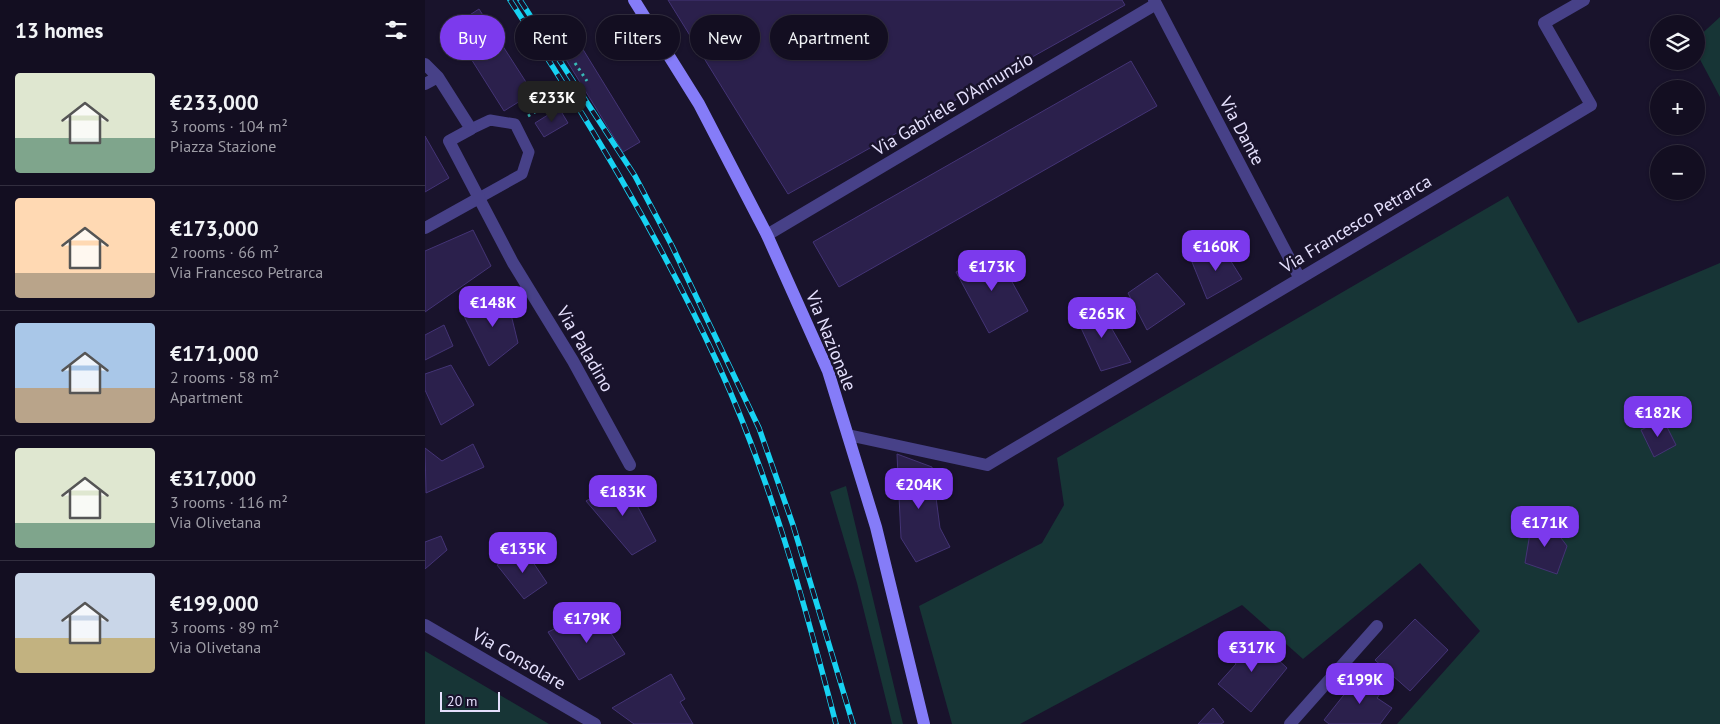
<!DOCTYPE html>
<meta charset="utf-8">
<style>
body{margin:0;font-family:"PT Sans",sans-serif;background:#1c172a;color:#f1f3f6;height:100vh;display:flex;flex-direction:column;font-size:19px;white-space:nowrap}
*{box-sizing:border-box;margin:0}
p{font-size:16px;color:#9d9ca5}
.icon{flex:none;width:28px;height:28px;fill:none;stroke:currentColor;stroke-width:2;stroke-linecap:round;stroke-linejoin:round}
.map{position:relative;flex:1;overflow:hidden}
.sheet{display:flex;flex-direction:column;background:#130e21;width:425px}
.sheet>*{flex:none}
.hud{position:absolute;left:15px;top:15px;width:475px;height:45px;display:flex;gap:10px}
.controls{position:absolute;left:1225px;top:15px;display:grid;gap:10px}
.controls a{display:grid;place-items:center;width:55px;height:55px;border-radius:50%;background:#130e21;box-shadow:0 1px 4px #0004,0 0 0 1px #322e3f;font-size:25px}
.scale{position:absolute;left:15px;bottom:12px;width:60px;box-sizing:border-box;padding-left:5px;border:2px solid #e5e0fd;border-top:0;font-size:14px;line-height:18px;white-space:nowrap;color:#e5e0fd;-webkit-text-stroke:4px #19132c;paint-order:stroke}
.price{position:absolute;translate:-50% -42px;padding:0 11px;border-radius:10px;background:#7c3aed;color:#fff;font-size:16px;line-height:32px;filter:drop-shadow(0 1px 2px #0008)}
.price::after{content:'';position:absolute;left:50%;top:30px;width:15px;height:11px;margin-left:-8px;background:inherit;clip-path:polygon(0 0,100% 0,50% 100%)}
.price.selected{background:#222;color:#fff}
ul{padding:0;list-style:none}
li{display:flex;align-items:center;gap:15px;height:125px;padding:0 15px}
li+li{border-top:1px solid #322e3f}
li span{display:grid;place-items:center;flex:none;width:140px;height:100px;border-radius:5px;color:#555}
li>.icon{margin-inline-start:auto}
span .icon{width:60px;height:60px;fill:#fffc;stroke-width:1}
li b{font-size:21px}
h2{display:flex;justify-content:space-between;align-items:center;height:60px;padding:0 15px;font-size:21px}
.chip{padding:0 18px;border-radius:22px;background:#130e21;box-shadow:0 1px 4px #0004,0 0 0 1px #322e3f;font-size:18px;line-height:45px}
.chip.selected{background:#7c3aed;color:#fff}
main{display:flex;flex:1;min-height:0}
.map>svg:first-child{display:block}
.green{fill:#173536}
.building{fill:#2b204c;stroke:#443476}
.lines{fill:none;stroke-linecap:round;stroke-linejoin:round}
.path{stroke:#38b9b7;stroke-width:3;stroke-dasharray:2.5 4;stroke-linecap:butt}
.service{stroke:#474188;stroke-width:11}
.minor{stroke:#474188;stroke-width:12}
.secondary{stroke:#857cf8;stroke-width:12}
.rail-casing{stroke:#17d2f2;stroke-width:5.5}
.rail{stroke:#19132c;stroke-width:4;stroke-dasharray:11;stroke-linecap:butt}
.labels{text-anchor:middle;stroke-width:5;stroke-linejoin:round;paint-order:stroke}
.street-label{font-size:18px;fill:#e5e0fd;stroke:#19132c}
</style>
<main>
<section class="sheet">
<h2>13 homes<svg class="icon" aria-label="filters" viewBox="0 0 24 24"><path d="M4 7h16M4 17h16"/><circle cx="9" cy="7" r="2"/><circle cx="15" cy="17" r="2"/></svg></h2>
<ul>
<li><span style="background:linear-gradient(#dfe7d0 65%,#7fa58c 0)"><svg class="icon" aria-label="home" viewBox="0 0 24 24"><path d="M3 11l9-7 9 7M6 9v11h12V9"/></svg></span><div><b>€233,000</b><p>3 rooms · 104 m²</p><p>Piazza Stazione</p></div></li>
<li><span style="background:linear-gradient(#ffd9b3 75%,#b9a48a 0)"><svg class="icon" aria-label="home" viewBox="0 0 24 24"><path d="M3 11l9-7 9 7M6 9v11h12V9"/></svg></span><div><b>€173,000</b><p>2 rooms · 66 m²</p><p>Via Francesco Petrarca</p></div></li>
<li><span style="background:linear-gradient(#a9c7e8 65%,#b9a48a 0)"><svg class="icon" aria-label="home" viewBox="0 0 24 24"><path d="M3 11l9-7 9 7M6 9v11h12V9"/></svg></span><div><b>€171,000</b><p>2 rooms · 58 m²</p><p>Apartment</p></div></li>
<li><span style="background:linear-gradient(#dfe7d0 75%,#7fa58c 0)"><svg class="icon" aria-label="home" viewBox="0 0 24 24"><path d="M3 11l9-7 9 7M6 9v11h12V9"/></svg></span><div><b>€317,000</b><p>3 rooms · 116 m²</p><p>Via Olivetana</p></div></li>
<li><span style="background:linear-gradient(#c9d6e8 65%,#c2b280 0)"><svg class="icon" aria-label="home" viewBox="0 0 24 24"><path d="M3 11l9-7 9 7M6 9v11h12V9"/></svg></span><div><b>€199,000</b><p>3 rooms · 89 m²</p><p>Via Olivetana</p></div></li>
</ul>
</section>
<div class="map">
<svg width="1295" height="724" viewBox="0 0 1295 724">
<rect width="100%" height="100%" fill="#19132c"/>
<!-- green -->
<path class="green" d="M1295 17V97L1271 52V39Z
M1083 196 1153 323 1295 263V724H972L1055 631 995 563 878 659 817 605 595 724H527L494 606 617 543 639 505 632 458Z
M421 486 478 724H467L432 583 405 492Z
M0 651 124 724H0Z"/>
<!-- building -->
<path class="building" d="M243 0H697L700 5 363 194Z
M54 9 108 93 79 111 26 27Z
M146 30 215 142 198 152 129 40Z
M706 61 732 106 414 287 388 242Z
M134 108 143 123 119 137 110 123Z
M0 136 24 178 0 192Z
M48 230 66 266 0 312V251Z
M797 247 817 279 782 299 767 262Z
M570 251 603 311 564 333 531 272Z
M732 273 760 304 722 330 703 293Z
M81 294 93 343 64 366 38 314Z
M672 303 706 362 676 371 651 317Z
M19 325 28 346 0 360V335Z
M26 365 49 405 16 425 0 390V374Z
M1238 419 1251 445 1229 457 1216 430Z
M48 444 59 467 1 493 0 448 17 461Z
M472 454 507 467 515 528 525 547 491 562 476 538Z
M198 479 231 541 207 555 161 501Z
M1107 521 1127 526 1142 546 1132 574 1100 563Z
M16 536 22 550 0 569V542Z
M99 549 122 583 99 599 72 565Z
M170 610 200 654 154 680 123 632Z
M990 619 1023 650 985 691 950 660Z
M825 634 862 668 826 712 793 684 811 664 805 656Z
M937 672 958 690 952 698 967 708 955 724H904L899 720Z
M246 674 260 699 255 702 268 724H209L187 708Z
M788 708 799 722 796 724H773Z"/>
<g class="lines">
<!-- path -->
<path class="path" d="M150 63 162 81
M103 116 133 99"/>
<!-- service -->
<path class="service" d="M46 129 65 120 90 124 104 152 97 174 54 198"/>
<!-- minor -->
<path class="minor" d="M729 0 874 277
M0 64 13 77 46 129 24 141 88 263 148 361 205 465
M0 84 13 77
M0 228 54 198
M342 235 731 4
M423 435 562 465 1166 105 1119 23 1159 0
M0 625 170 724
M865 724 952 626"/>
<!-- secondary -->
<path class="secondary" d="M209 0 274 104 342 235 403 371 451 527 499 724"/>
<!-- rail casing -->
<g class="rail-casing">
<path id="rail" d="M85 0C161 117 234 236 292 362 345 477 379 601 411 724
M95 0 210 176 247 246 334 428 368 525 428 724"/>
</g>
<!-- rail -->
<use href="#rail" class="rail"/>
</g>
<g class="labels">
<!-- street labels -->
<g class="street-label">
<text transform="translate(528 104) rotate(-31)" y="6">Via Gabriele D'Annunzio</text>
<text transform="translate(817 131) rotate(62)" y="6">Via Dante</text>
<text transform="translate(931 224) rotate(-31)" y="6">Via Francesco Petrarca</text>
<text transform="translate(406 341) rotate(68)" y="6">Via Nazionale</text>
<text transform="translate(160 349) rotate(60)" y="6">Via Paladino</text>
<text transform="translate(94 659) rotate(30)" y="6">Via Consolare</text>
</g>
</g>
</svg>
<div class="controls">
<a><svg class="icon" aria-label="layers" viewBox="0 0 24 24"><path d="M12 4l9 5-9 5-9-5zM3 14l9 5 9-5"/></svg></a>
<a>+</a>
<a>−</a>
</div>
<div class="scale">20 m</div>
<b class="price selected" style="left:127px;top:123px">€233K</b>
<b class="price" style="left:791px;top:272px">€160K</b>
<b class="price" style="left:567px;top:292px">€173K</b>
<b class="price" style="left:68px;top:328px">€148K</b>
<b class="price" style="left:677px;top:339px">€265K</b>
<b class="price" style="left:1233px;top:438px">€182K</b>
<b class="price" style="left:494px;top:510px">€204K</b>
<b class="price" style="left:198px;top:517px">€183K</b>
<b class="price" style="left:1120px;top:548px">€171K</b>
<b class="price" style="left:98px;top:574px">€135K</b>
<b class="price" style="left:162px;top:644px">€179K</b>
<b class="price" style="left:827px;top:673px">€317K</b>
<b class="price" style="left:935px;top:705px">€199K</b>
<div class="hud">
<a class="chip selected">Buy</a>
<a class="chip">Rent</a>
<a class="chip">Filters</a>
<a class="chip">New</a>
<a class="chip">Apartment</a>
</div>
</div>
</main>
